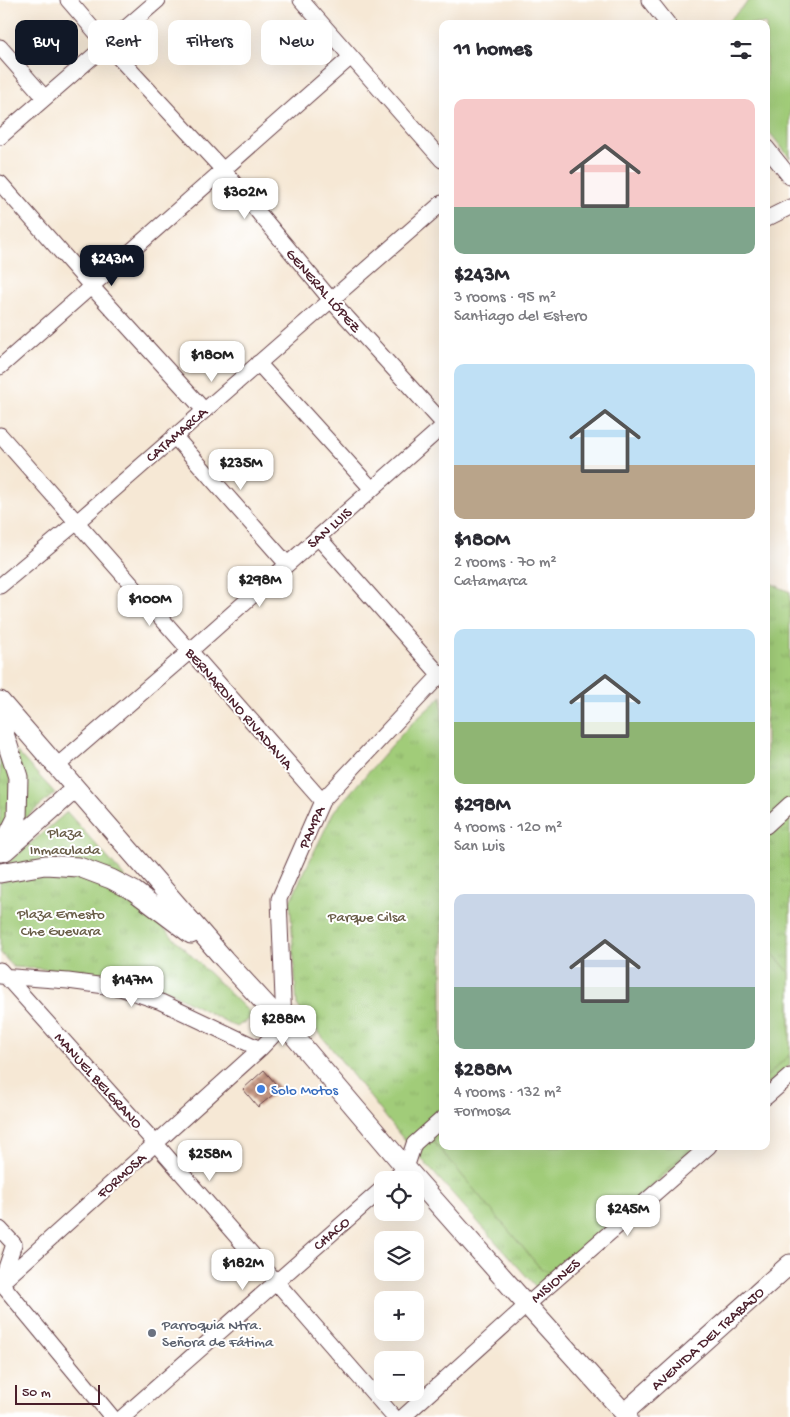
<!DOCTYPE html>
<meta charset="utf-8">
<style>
body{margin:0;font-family:"Gochi Hand",sans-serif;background:#f7f7f7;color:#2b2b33;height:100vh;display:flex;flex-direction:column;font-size:19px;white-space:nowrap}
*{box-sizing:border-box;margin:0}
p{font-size:16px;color:#7c7c81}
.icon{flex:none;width:28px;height:28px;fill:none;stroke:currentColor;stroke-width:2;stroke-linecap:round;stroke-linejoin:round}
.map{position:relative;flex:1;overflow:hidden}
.sheet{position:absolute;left:439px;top:20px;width:331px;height:1130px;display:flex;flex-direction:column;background:#fff;border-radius:10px;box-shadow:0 5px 20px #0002}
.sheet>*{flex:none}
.guide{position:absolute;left:15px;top:20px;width:349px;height:45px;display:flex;gap:10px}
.tools{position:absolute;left:374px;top:1171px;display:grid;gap:10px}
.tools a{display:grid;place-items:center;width:50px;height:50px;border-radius:10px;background:#fff;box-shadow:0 5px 20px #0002;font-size:25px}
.scale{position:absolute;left:15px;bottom:12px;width:85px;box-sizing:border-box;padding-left:5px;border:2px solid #4a1f2b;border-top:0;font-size:14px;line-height:18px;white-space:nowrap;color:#4a1f2b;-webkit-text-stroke:4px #fff;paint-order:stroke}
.price{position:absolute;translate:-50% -42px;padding:0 11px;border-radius:10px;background:#fff;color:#222;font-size:16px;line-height:32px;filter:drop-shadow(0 1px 2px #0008)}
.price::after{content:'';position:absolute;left:50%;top:30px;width:15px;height:11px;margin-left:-8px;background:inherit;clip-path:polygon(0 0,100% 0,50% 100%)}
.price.on{background:#111827;color:#fff}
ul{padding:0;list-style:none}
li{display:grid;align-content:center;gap:10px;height:265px;padding:0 15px}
li span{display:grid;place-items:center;height:155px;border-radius:10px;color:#555}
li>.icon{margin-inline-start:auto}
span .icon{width:90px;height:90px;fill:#fffc;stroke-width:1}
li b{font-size:21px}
h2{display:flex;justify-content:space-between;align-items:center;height:60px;padding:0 15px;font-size:21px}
.tag{padding:0 18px;border-radius:10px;background:#fff;box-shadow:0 5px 20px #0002;font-size:18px;line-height:45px}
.tag.on{background:#111827;color:#fff}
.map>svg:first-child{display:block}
.grass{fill:url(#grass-tufts);stroke:#767652}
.pitch{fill:#a1cc79;stroke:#767652}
.building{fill:url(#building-cross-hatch)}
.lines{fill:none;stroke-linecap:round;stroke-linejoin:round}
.minor-casing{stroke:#643d44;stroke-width:17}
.major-casing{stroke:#643d44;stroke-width:21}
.minor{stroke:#fff;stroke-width:15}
.major{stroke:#fff;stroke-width:19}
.shop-dot{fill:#3f7fe0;stroke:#fff;stroke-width:2}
.worship-dot{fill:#6b7280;stroke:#fff;stroke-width:2}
.labels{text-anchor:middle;stroke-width:4;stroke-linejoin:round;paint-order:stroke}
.street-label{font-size:15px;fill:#4a1f2b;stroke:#fff}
.park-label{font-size:15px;fill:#685c46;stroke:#fff}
.shop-label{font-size:15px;fill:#366cbe;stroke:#fff;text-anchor:start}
.worship-label{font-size:15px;fill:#5b616d;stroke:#fff;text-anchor:start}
</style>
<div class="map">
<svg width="790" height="1417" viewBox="0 0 790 1417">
<defs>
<pattern id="grass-tufts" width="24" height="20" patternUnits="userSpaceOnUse" patternTransform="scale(1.25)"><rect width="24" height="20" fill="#a1cc79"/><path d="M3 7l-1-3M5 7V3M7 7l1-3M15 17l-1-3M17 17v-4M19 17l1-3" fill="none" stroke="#8caf69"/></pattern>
<pattern id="building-cross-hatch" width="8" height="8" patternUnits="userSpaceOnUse" patternTransform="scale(1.25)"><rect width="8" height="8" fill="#ca9e8a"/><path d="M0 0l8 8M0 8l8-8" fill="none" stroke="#a68071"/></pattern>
</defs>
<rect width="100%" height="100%" fill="#fff"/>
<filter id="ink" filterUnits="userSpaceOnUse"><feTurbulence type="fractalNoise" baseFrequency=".02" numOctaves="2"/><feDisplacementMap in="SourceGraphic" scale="10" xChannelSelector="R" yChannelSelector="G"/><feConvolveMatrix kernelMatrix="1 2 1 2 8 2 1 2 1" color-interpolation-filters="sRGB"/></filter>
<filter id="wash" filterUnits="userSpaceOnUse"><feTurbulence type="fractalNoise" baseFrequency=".0096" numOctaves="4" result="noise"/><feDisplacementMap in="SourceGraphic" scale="20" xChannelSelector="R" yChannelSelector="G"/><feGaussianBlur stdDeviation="1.12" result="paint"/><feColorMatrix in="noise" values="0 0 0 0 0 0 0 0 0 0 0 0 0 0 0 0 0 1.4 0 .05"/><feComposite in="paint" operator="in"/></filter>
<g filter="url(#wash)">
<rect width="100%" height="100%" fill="#f6e8d5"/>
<!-- grass -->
<path class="grass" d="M766 581 790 592V1065L766 1086Z
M442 696V1146H698L537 1288 400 1135 297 1005 290 901 334 811 409 726Z
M0 723 17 818 0 839Z
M17 752 55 793 16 826Z
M67 812 130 883 3 867Z
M68 872 93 879 137 902 249 1012 248 1020 236 1027 151 982 121 974 13 967 0 952V882L18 876Z"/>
<!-- pitch -->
<path class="pitch" d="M750 0H790V158L766 128V24H725Z
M766 946 790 973V1054L766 1077Z
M442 1134V1146H692L560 1270 551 1272 541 1269 434 1142Z"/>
<g id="blocks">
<!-- building -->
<path class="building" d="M264 1070 280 1089 258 1107 243 1089Z"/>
</g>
</g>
<g filter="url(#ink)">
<use href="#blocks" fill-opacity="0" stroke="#643d44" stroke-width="1"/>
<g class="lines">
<!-- minor casing -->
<g class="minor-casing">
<path id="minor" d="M68 0 106 44 224 171 331 300 442 422
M301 0 442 160
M649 0 668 24
M0 47 45 98
M0 137 158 0
M766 147 790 177
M0 183 92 287 204 410
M766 219 790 207
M258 363 372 489
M0 367 351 57
M0 435 322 801
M174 436 287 564
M318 537 440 675
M0 586 77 522 442 203
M57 766 190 651 442 427
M766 826 790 804
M0 970 156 1144 394 1417
M0 976 68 981 120 988 161 1002 260 1049
M766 1097 790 1076
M393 1180 406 1168 414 1144 442 1119
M0 1229 14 1244 1 1283 112 1417
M0 1284 260 1049 284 1024 279 899 322 801 442 673
M123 1417 382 1189
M403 1417 527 1305 709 1146"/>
</g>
<!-- major casing -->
<g class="major-casing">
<path id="major" d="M0 701 224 959 284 1024 406 1168 527 1305 628 1417
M0 721 18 777 17 818 0 852
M5 851 75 789
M0 873 45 865 79 867 111 879 134 891 191 934
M624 1413 790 1264"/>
</g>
<!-- minor -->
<use href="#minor" class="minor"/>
<!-- major -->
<use href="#major" class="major"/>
</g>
</g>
<!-- markers -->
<circle class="shop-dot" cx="261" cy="1089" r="5"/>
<circle class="worship-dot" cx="152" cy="1333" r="5"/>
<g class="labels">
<!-- street labels -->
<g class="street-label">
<text transform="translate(324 290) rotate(49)" y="5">GENERAL LÓPEZ</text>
<text transform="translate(176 434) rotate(-41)" y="5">CATAMARCA</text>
<text transform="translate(329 527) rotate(-41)" y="5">SAN LUIS</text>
<text transform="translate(240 708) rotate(49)" y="5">BERNARDINO RIVADAVIA</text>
<text transform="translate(311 827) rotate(-66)" y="5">PAMPA</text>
<text transform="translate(99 1080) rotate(48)" y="5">MANUEL BELGRANO</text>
<text transform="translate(121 1175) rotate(-42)" y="5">FORMOSA</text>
<text transform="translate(331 1233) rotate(-41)" y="5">CHACO</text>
<text transform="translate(555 1280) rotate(-41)" y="5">MISIONES</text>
<text transform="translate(707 1338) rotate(-42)" y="5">AVENIDA DEL TRABAJO</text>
</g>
<!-- park labels -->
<g class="park-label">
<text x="65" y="837">Plaza<tspan x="65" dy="17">Inmaculada</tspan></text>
<text x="61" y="918">Plaza Ernesto<tspan x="61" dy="17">Che Guevara</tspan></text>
<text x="367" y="921">Parque Cilsa</text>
</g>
<!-- shop labels -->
<g class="shop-label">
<text x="271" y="1094">Solo Motos</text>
</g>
<!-- worship labels -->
<g class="worship-label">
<text x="162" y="1329">Parroquia Ntra.<tspan x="162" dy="17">Señora de Fátima</tspan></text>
</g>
</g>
</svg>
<div class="tools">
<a><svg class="icon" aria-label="locate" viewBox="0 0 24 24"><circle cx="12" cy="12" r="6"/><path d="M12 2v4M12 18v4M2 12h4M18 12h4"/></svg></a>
<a><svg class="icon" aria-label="layers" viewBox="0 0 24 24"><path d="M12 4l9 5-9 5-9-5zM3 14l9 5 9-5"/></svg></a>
<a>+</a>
<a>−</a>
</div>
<div class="scale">50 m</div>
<b class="price" style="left:245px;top:220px">$302M</b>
<b class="price on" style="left:112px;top:287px">$243M</b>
<b class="price" style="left:212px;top:383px">$180M</b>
<b class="price" style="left:241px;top:491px">$235M</b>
<b class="price" style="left:260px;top:608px">$298M</b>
<b class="price" style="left:150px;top:627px">$100M</b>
<b class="price" style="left:132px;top:1008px">$147M</b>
<b class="price" style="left:283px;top:1047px">$288M</b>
<b class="price" style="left:210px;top:1182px">$258M</b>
<b class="price" style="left:628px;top:1237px">$245M</b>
<b class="price" style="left:243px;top:1291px">$182M</b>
<div class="guide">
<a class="tag on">Buy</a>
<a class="tag">Rent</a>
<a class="tag">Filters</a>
<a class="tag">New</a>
</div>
<section class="sheet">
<h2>11 homes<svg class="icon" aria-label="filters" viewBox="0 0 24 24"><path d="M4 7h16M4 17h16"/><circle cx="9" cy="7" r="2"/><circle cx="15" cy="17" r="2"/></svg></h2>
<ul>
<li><span style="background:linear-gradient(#f6c9c9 70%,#7fa58c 0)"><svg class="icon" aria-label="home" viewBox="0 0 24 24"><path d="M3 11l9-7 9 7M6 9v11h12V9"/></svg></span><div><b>$243M</b><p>3 rooms · 95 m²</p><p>Santiago del Estero</p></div></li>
<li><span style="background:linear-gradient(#bfe0f5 65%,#b9a48a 0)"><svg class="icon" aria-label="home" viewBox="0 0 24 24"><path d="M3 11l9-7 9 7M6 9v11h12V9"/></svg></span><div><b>$180M</b><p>2 rooms · 70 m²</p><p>Catamarca</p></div></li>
<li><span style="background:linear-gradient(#bfe0f5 60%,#8fb573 0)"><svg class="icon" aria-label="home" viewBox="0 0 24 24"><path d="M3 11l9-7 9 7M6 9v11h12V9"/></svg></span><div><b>$298M</b><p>4 rooms · 120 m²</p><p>San Luis</p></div></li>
<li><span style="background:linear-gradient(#c9d6e8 60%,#7fa58c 0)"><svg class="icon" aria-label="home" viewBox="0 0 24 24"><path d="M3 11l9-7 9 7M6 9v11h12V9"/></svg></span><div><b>$288M</b><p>4 rooms · 132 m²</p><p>Formosa</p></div></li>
</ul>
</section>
</div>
